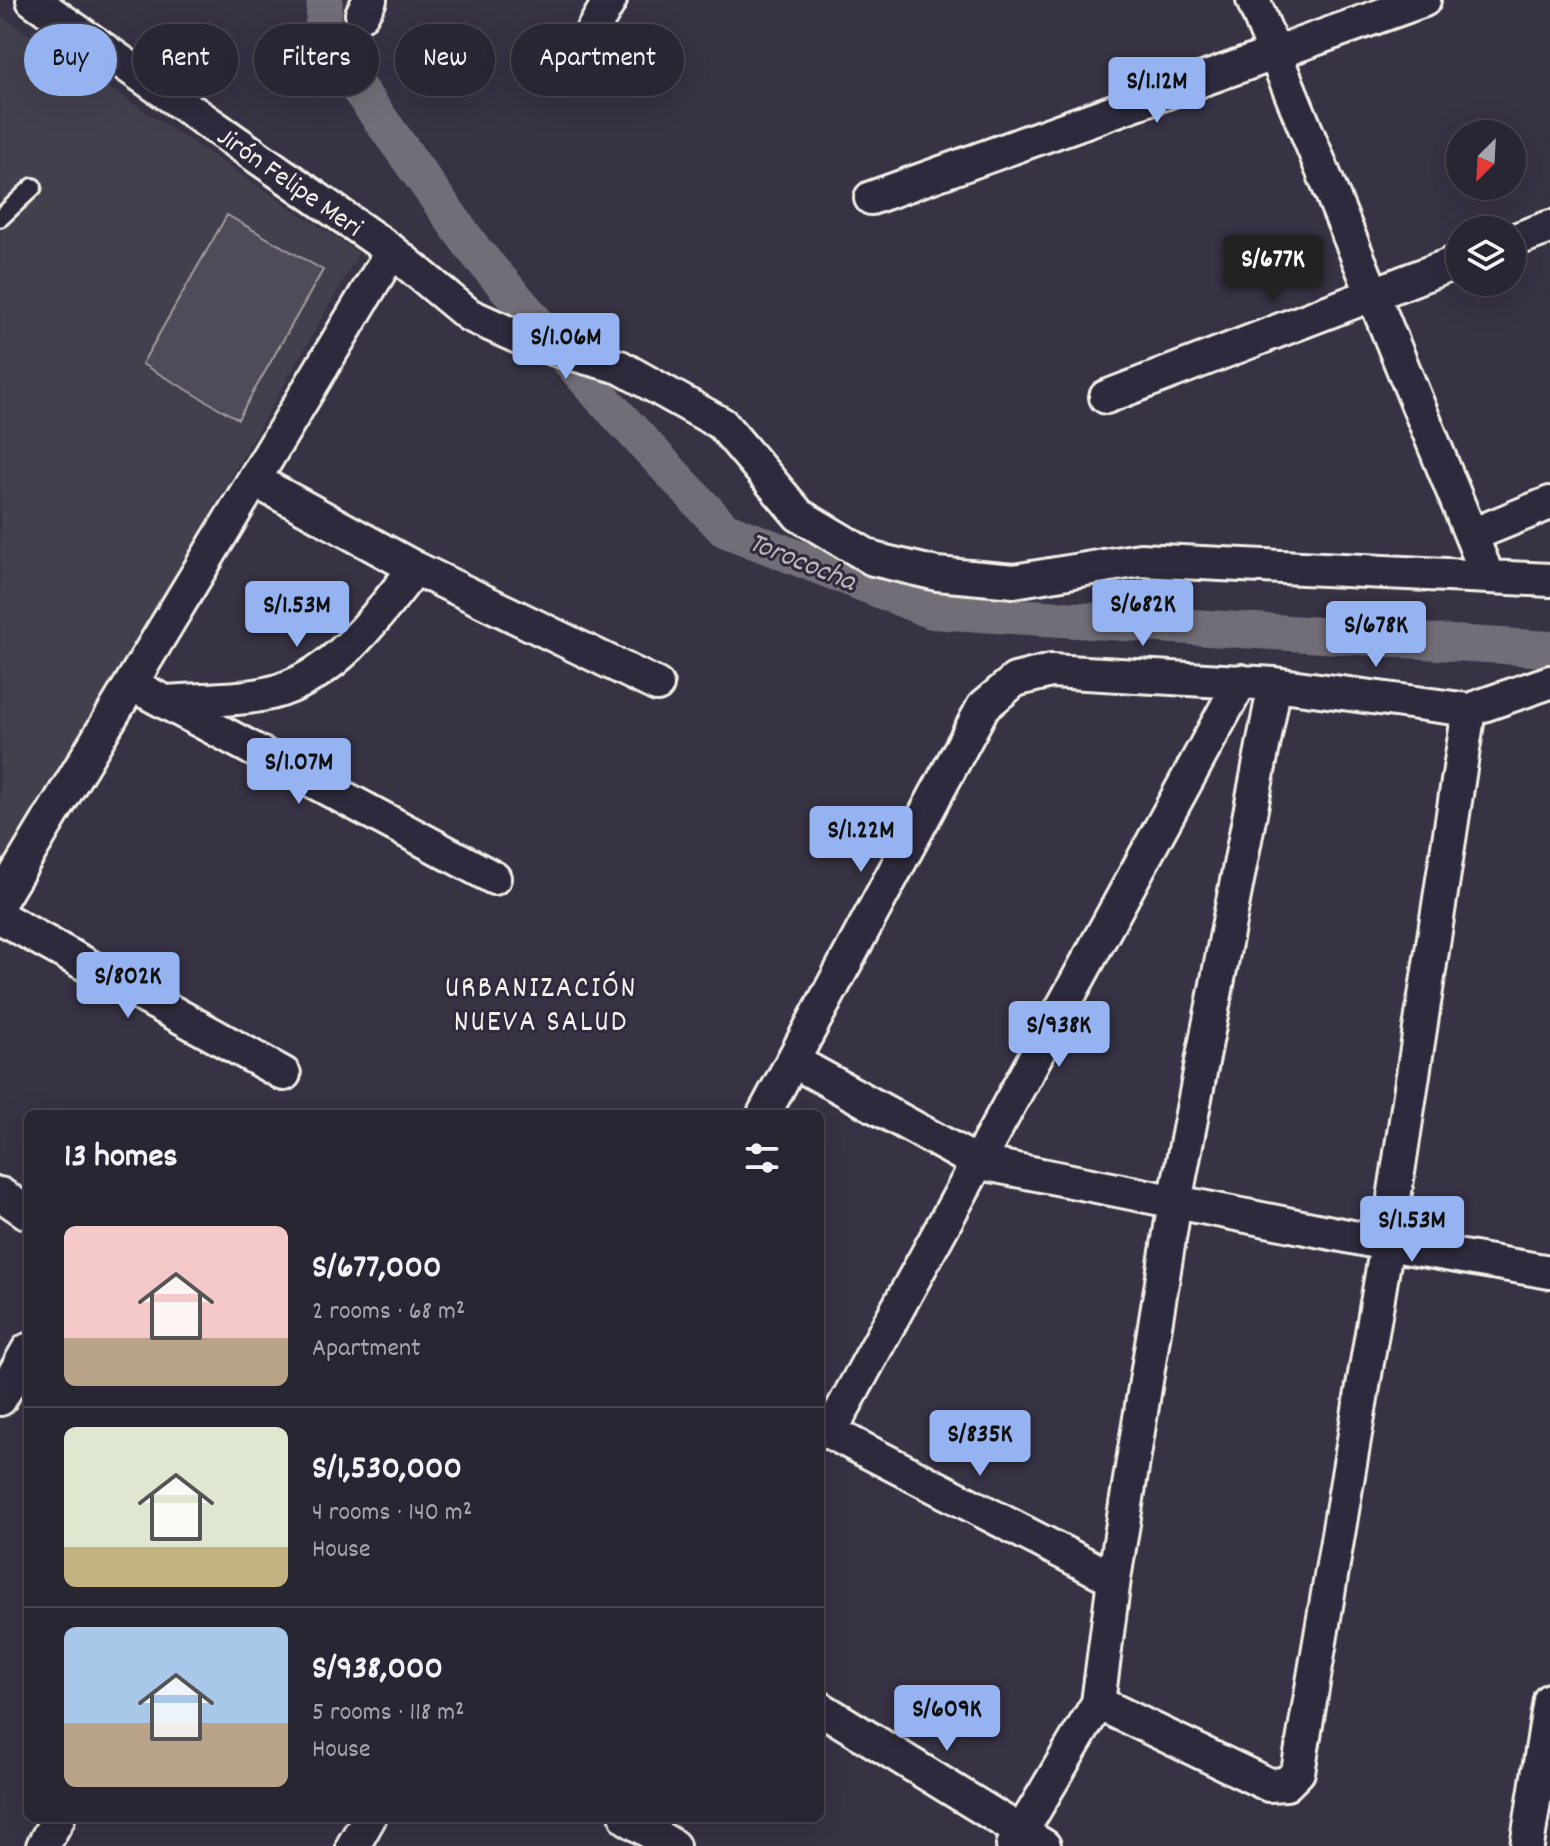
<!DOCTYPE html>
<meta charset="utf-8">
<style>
body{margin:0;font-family:Dekko,sans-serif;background:#312e3b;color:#f1f3f6;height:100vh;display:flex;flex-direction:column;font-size:30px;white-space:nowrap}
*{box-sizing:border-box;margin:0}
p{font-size:26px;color:#a5a5ac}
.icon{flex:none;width:44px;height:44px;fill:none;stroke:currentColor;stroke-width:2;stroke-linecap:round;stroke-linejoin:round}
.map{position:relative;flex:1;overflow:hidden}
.side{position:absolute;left:24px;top:1110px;width:800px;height:712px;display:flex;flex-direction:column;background:#292633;border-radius:12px;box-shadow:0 8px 32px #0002,0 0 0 2px #45434e}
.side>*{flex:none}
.guide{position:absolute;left:24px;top:24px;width:800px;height:72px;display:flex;gap:16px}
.needle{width:52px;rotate:204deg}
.tools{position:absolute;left:1446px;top:120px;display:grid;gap:16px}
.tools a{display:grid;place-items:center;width:80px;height:80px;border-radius:50%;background:#292633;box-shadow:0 8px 32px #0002,0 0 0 2px #45434e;font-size:40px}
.price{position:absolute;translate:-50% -68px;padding:0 18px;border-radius:8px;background:#95b2f1;color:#111;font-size:26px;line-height:52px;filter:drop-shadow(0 2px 4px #0008)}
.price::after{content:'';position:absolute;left:50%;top:48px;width:24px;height:18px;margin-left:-12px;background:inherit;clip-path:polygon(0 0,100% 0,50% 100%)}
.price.active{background:#222;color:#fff}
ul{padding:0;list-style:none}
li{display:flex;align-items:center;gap:24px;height:200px;padding:0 40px}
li+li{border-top:2px solid #45434e}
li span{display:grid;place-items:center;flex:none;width:224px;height:160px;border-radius:12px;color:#555}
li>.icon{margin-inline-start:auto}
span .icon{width:96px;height:96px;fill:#fffc;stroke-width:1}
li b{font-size:34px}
h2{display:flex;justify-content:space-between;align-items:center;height:96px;padding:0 40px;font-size:34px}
.chip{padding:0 28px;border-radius:36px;background:#292633;box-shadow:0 8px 32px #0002,0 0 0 2px #45434e;font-size:28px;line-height:72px}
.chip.active{background:#95b2f1;color:#111}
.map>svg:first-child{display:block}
.built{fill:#433f4e}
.green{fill:#504b59;stroke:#a29ea0;stroke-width:2}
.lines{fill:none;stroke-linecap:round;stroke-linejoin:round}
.canal{stroke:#726e77;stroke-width:36}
.lane-casing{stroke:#f4f1e8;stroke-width:22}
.street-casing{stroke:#f4f1e8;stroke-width:38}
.lane{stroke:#2f2a3d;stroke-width:16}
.street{stroke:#2f2a3d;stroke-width:32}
.labels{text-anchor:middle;stroke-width:6;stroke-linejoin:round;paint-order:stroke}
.street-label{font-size:28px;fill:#f4f1e8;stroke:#2f2a3d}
.water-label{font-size:30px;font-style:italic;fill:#bab6b5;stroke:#2f2a3d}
.neighbourhood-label{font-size:30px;letter-spacing:2px;fill:#f4f1e8;stroke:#2f2a3d}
</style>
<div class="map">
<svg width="1550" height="1846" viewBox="0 0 1550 1846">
<rect width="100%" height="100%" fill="#373244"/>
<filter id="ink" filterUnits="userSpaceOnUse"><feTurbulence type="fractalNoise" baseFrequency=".0125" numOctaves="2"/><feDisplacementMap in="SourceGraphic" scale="16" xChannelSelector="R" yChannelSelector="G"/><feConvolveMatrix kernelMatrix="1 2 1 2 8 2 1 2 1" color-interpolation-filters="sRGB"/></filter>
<g filter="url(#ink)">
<!-- built -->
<path class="built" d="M0 15 359 253 0 882Z"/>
<!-- green -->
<path class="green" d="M227 215 323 270 238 419 142 364Z"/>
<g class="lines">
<!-- canal -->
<path class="canal" d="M325 0 322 38 475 251 601 397 724 529 932 611 1550 649"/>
<!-- lane casing -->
<g class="lane-casing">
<path id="lane" d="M0 218 33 187"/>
</g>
<!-- street casing -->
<g class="street-casing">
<path id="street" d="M33 0 392 251 469 315 527 341 620 367 722 424 799 515 873 559 937 574 1014 581 1140 560 1550 580
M1253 0 1488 577
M362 14 370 0
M571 68 610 0
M871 198 1424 0
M1512 241 1550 227
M1106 397 1460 261
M254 480 415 568 657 685
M1472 535 1550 503
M131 684 494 878
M165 702C199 699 248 701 281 690 340 670 378 615 415 568
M0 901 392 251
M0 917 284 1074
M793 1061 976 1162 1387 1244 1550 1272
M764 1114 983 707 1015 680 1051 671 1275 684 1469 710 1550 682
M0 1194 28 1213
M0 1399 28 1350
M820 1427 1114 1579
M830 1432 1241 681
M1098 1703 1269 1785 1286 1784 1298 1772 1387 1244 1469 710
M820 1708 1044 1846
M627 1818 673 1846
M43 1846 58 1818
M353 1846 369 1818
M1013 1846 1098 1703 1114 1579 1175 1202 1275 684
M1527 1846 1550 1700"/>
</g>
<!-- lane -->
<use href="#lane" class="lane"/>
<!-- street -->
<use href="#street" class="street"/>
</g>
</g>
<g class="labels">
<!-- street labels -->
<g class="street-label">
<text transform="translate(291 180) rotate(35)" y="10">Jirón Felipe Meri</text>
</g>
<!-- water labels -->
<g class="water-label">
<text transform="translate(803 560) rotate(22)" y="10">Torococha</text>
</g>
<!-- neighbourhood labels -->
<g class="neighbourhood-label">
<text x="541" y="996">URBANIZACIÓN<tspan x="541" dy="34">NUEVA SALUD</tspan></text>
</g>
</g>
</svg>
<div class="tools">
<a><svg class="needle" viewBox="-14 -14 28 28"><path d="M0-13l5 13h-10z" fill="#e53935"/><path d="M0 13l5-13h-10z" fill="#a5a5ac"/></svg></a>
<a><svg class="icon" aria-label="layers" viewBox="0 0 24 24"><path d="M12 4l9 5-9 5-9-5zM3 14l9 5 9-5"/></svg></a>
</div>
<b class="price" style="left:1157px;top:125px">S/1.12M</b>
<b class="price active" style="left:1273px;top:303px">S/677K</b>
<b class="price" style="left:566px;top:381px">S/1.06M</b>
<b class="price" style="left:1143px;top:648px">S/682K</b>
<b class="price" style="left:297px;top:649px">S/1.53M</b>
<b class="price" style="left:1376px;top:669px">S/678K</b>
<b class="price" style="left:299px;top:806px">S/1.07M</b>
<b class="price" style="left:861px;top:874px">S/1.22M</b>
<b class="price" style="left:128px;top:1020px">S/802K</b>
<b class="price" style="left:1059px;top:1069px">S/938K</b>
<b class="price" style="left:1412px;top:1264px">S/1.53M</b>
<b class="price" style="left:980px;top:1478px">S/835K</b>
<b class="price" style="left:947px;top:1753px">S/609K</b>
<div class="guide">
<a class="chip active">Buy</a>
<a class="chip">Rent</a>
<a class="chip">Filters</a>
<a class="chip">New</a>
<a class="chip">Apartment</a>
</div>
<section class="side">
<h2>13 homes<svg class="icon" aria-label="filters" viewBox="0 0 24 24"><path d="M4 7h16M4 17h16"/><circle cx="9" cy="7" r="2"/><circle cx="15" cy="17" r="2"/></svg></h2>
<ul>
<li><span style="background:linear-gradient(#f6c9c9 70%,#b9a48a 0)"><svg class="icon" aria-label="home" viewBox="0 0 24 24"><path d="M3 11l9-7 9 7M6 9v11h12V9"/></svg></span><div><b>S/677,000</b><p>2 rooms · 68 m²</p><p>Apartment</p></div></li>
<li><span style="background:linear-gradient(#dfe7d0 75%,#c2b280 0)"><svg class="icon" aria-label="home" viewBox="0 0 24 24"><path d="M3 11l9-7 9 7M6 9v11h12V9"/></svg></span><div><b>S/1,530,000</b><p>4 rooms · 140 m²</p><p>House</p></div></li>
<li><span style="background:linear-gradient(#a9c7e8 60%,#b9a48a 0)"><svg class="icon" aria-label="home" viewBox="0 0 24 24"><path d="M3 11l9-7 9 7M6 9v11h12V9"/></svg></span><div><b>S/938,000</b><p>5 rooms · 118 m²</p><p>House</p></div></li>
</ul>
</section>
</div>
